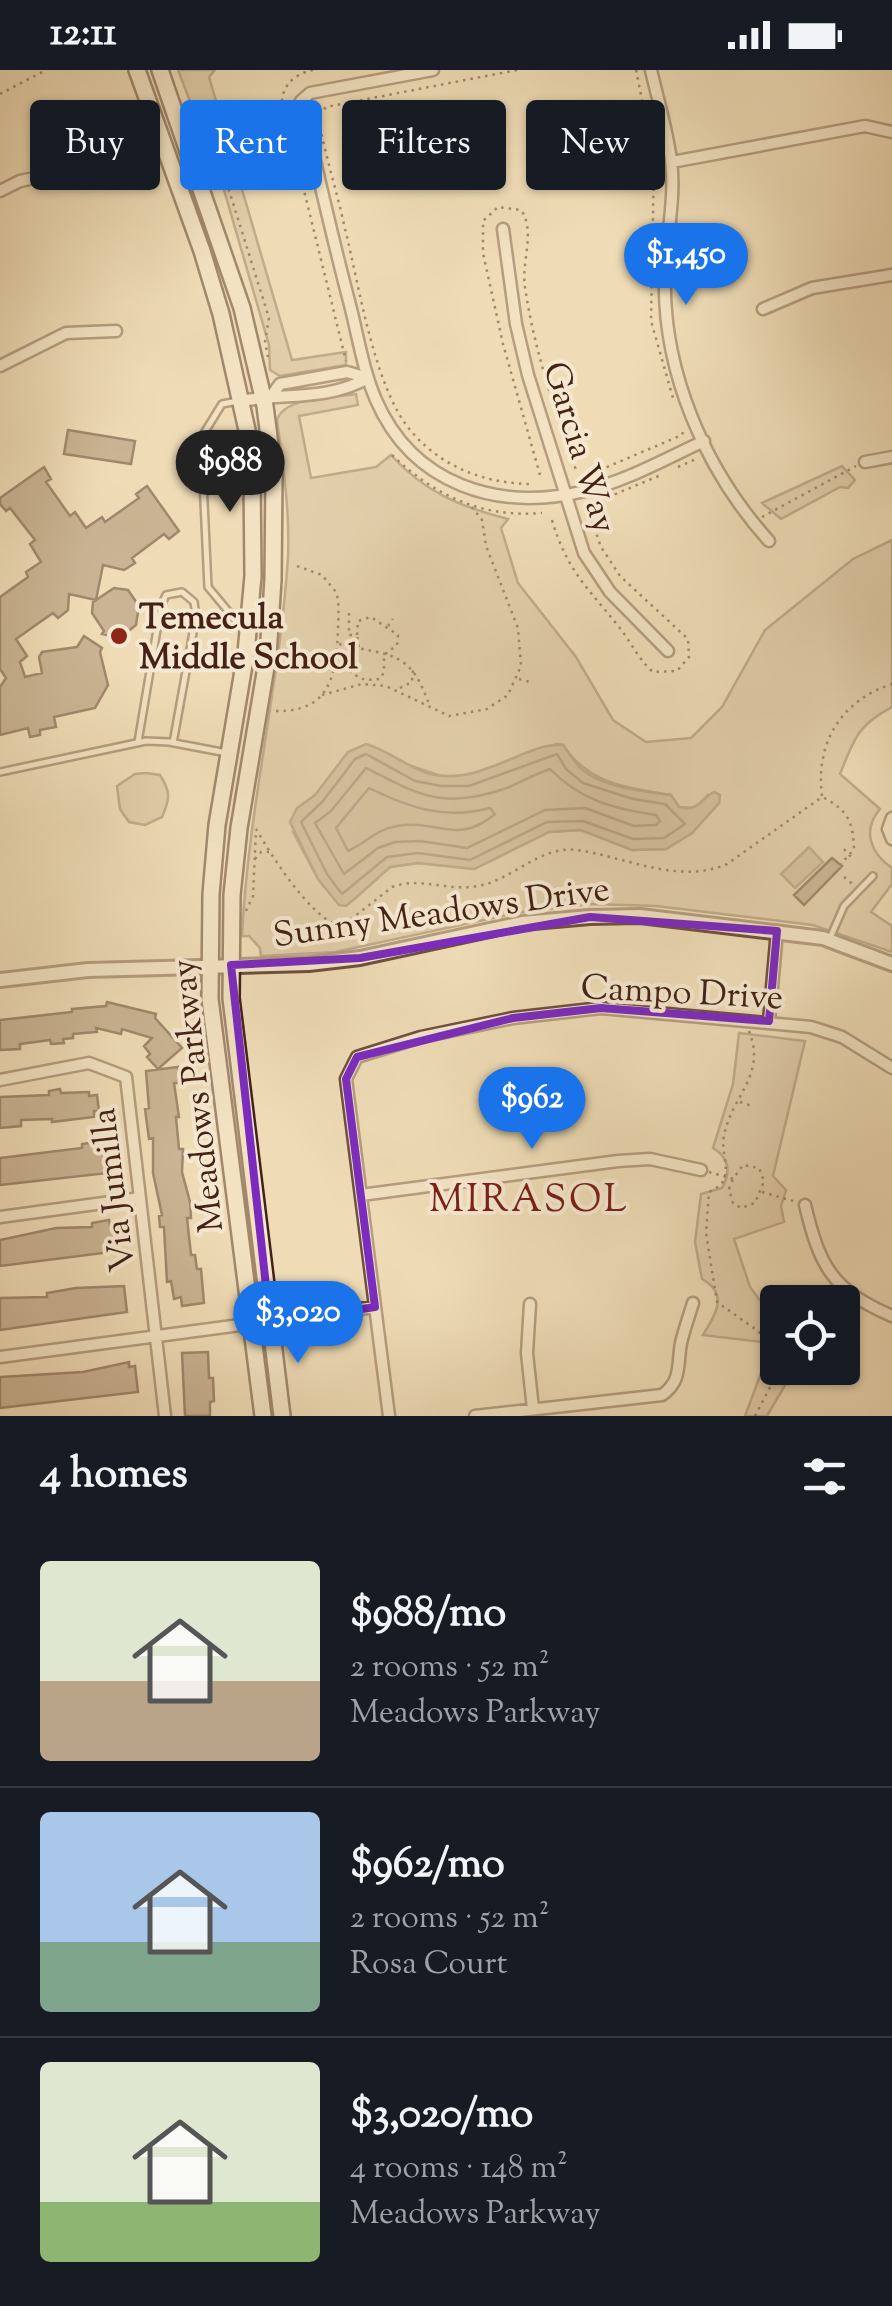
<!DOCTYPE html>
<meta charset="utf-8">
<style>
body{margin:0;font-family:"Sorts Mill Goudy",serif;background:#242831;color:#f1f3f6;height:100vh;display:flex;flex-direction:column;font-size:38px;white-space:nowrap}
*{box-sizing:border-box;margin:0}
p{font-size:32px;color:#9ea1a6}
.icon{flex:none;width:55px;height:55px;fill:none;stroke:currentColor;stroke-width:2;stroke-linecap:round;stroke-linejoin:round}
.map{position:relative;height:1346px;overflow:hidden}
.details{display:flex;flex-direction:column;background:#171b24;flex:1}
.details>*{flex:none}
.hud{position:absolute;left:30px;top:30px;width:832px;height:90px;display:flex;gap:20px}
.controls{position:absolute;left:760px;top:1215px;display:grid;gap:20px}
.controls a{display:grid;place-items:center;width:100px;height:100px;border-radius:10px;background:#171b24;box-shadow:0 2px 8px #0004;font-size:50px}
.price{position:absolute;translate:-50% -85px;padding:0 22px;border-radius:35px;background:#1a73e8;color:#fff;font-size:32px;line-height:65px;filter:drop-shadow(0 2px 5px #0008)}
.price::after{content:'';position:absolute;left:50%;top:60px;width:30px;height:22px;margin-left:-15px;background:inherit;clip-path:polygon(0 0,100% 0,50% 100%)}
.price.selected{background:#222;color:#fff}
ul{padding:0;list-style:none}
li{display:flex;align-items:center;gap:30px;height:250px;padding:0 40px}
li+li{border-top:2px solid #363941}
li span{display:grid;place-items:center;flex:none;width:280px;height:200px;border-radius:10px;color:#555}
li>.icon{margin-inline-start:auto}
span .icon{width:120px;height:120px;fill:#fffc;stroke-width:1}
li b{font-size:42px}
h2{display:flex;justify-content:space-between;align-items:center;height:120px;padding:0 40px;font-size:42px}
.chip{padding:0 35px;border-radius:10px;background:#171b24;box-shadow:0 2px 8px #0004;font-size:35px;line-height:90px}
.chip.selected{background:#1a73e8;color:#fff}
.status{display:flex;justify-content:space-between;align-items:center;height:70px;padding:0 50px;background:#171b24;direction:ltr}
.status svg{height:28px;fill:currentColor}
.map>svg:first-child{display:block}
.green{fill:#d2bc9b;stroke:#8b6f58;stroke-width:2.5;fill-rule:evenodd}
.water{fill:#b59d7f;stroke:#886c55;stroke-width:2.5}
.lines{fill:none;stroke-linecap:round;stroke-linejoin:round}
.shore{stroke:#7c604a;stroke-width:2.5}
.building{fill:#9d8369;stroke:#442215;stroke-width:2.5}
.service-casing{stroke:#6f503d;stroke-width:10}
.minor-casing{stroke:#6f503d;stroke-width:15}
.tertiary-casing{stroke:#6f503d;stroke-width:18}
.secondary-casing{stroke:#442215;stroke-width:20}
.path{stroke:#442215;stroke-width:2.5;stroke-dasharray:2.5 5;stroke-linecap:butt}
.service{stroke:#f5e8d0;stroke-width:5}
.minor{stroke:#f5e8d0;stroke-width:10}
.tertiary{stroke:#f5e8d0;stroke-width:12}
.secondary{stroke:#f5e8d0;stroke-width:15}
.marked{fill:none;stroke:#7b2cbf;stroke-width:8;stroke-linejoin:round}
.poi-dot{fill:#8f2418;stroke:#f5e8d0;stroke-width:4}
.labels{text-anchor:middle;stroke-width:8;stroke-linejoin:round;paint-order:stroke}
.street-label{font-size:35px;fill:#442215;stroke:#f5e8d0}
.poi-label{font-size:35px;font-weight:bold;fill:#442215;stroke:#f5e8d0;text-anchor:start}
.neighbourhood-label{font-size:38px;letter-spacing:2.5px;fill:#7a1f14;stroke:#f5e8d0}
</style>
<div class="status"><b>12:11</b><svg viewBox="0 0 49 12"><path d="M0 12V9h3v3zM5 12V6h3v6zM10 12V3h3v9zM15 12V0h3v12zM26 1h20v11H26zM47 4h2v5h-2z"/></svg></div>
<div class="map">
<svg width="892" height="1346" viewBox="0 0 892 1346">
<rect width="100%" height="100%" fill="#efdcb6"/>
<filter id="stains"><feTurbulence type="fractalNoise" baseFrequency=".002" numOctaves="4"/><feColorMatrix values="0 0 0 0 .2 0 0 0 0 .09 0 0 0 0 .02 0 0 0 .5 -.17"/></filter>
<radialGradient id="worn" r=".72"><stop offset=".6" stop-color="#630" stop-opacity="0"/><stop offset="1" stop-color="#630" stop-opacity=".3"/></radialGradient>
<!-- green -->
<path class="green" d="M178 0H215L209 7 292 290 346 282V295L280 306 270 300 269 275 224 120Z
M356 324 358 335 299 346 311 408 376 397 391 385C424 422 461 437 508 449L501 458 518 513 576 587 613 650 646 672 691 668 722 637 765 560 853 489 892 470V637C857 655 854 670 840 704L880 739C862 760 870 783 892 798V814L871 842 892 856V882L813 855 656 836 590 834 522 842 335 882 261 886 260 878 249 866H242C248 739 280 614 288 487 290 441 283 395 277 350 285 326 333 328 356 324ZM557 674 563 675C588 714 628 718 671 725L679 737 695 738 708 725 719 733 692 763 666 779 632 780 581 760 549 762 474 799 418 793 390 797 352 831 339 834 318 809 293 762 304 733 400 692 441 706H465Z
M842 396 855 410 848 418 840 417 781 449 762 433Z
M146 703 160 705C171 722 170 729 162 747L145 755 129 752 120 739 117 716 135 704Z
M739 963 805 971 773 1106 786 1120 781 1136 784 1152 734 1169 750 1217 777 1254 778 1298H795L767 1346H745L761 1303 762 1272 703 1265C716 1244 729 1224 702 1209L695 1172 701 1124 722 1118C731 1102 729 1088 713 1078L733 1014Z"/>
<!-- water -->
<path class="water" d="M366 674C394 682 413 704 444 706 489 709 529 672 563 675 570 684 574 693 584 701 606 718 644 721 671 725L679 737C697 743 701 729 714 722L720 725 719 733 692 763 666 779 632 780 581 760 549 762 474 799 418 793 390 797 352 831 346 836 339 835 318 809 290 752 297 738 315 725 348 682Z
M809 777 823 792 795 818 781 804Z"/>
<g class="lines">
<!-- shore -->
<path class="shore" d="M366 684 415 711 441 716H469L557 684 566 699 583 713 633 729 665 734 685 754 664 768 633 769 583 751 547 752 470 790 418 783 387 787 342 824 327 804 301 752 323 731 355 689Z
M366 698C421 726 443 740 507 718 521 712 535 704 550 699 580 730 614 739 656 745L660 751 656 755 634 756 585 738 545 740 467 778 420 771 395 772 378 778 344 804 315 753 331 741Z
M369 718C410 738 445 750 490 738L495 744C457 776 437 749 397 756 376 759 365 774 348 781L336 758Z"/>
</g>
<!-- building -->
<path class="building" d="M68 360 135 371 131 394 64 384Z
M44 397 51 409 46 412 70 446 75 442 86 458 102 447 105 452 139 428 136 424 147 416 179 461 169 469 164 464 132 488 135 493 124 500 103 495 96 530 69 524 68 540 58 548 53 543 16 569 27 586 20 592 25 607 42 603 39 587 42 582 77 577 84 566 102 578 100 582 108 615 95 638 54 647 56 657 40 660V665L30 667 28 658 0 665V617L6 608 0 599V527L28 507 26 502 41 492 30 474 35 470 10 438 6 441 0 434V428Z
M114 518 128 520 139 536 136 555 120 568 102 564 104 561 92 543 93 532Z
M832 788 842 796 804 835 794 825Z
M107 932 156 944 155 948 182 978 158 999 147 987 150 984 144 976 152 968 122 959 121 964 96 958 97 962 73 964V968L63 969 64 973 51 974 50 970 20 974V979L0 980V950L72 942V939L106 936Z
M178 997 179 1013H174L179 1047H176L179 1079H183L182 1102 190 1132 191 1148H187L191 1185H195L197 1199H201L204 1233 182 1236 181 1227 174 1229 171 1211 167 1212 164 1157H160L159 1146 162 1145 153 1103V1068L149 1069 145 1039 149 1038 146 1001Z
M60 1019 61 1023 89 1022V1026L97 1025 99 1041H94V1047L52 1052V1049L21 1050V1056L0 1058V1027L49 1025V1021Z
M104 1071 108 1103 0 1115V1088L82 1078V1074Z
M109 1150 110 1156 115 1155 119 1181 0 1196V1170L56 1158 92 1157V1153Z
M124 1216 127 1242 0 1260V1228L47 1227V1223L76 1218Z
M208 1282 209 1308H213L214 1331 210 1332V1346H185L182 1283Z
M129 1292V1297L135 1296 138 1322 0 1338V1307L83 1302Z"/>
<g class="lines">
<!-- service casing -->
<g class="service-casing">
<path id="service" d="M238 331 222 334 201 368 208 517 243 559
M138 672 161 536 166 525 182 522 194 532 196 546 173 673
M0 702 146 671 169 672 227 683
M830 868 844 836 873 806"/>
</g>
<!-- minor casing -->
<g class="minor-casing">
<path id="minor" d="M433 0 310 23 301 31 298 41 309 65C322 122 335 178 350 235 358 266 363 300 376 330 413 415 498 442 585 421 626 411 665 389 704 371
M651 0C658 30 667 60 671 90 676 128 666 168 665 205 662 301 705 400 769 471
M672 92 865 56 892 62
M0 121 20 111 67 101
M503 159 516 254 528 305 584 483 610 522 668 581
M763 239 812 218 892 205
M0 296 66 263 116 261
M272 325 280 314 347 302 368 308
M241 331C283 323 328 331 368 308
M865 392 892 387
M892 748 888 759 892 769
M769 951 777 861
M0 1010 89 993 126 1007 165 1346
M361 1125 618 1091 650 1089 701 1100
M805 1135C820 1197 832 1220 892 1246
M0 1147 140 1128
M530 1234 527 1283 533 1339
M0 1287 375 1237
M389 1346 346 1009 357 987 421 967 513 948 601 938 811 957 842 967 892 998
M475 1346 662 1325C682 1311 677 1295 681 1273 684 1260 689 1246 693 1233"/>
</g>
<!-- tertiary casing -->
<g class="tertiary-casing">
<path id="tertiary" d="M0 910 88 900 309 894 360 888 522 853 590 847 640 846 823 868 892 894"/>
</g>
<!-- secondary casing -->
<g class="secondary-casing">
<path id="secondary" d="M137 0 202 181 221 244 247 360 252 407 253 506 246 583 217 755 211 824 210 929 263 1346
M160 0 242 238 265 336 274 406 273 510 268 585 239 758 232 825 231 928 282 1346"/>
</g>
<!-- path -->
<path class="path" d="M313 0C272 9 278 46 293 76L346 291
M517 0 326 37 318 47C325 85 337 121 345 159 359 214 374 318 411 361 442 398 487 414 533 414
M636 0 654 90 651 251 673 328
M0 24 46 0
M192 48 212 66 269 248 265 272 268 287
M392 385C435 426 482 448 542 443
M678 397 698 388
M540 405 503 274 483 183V151L498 137 521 140C536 161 521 192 525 217 534 280 555 340 576 400
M586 406 682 365 684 359
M594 433 661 405
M762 447 856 396
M552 450C567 501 588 518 619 557 631 572 638 589 653 602L677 601 689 587 688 569 620 506 601 477 589 442
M349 543V565H357L358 551 371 547 398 565 397 575 384 585V602L380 609 365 610 351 603 348 593 359 579 357 565
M388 556 393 549
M339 574C393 587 410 579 430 637
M519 609 530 612
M400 618 412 612 413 600
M322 625 362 614 386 616 449 646 487 639 508 625 521 596 518 558 486 476 482 450 471 436
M276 641C330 642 336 606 338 561 338 547 340 534 336 522L322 505 294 495
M822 726C815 672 842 630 892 614
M824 728C848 740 853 753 854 779L841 794
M256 759C272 786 308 844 337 855L345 854 392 817 402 814C427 810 453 821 478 816 513 810 540 775 577 780 626 787 679 815 727 794L822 727
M844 779 853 789
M255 789 261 782H269
M844 807 855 816
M246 841 253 826 256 760
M749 961C767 1006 731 1026 724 1066 721 1079 728 1093 725 1106 723 1115 717 1118 709 1122L706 1163 717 1232 758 1261 778 1282
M740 1032 752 1036
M709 1102 733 1109 743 1095 759 1098 764 1111 755 1133 741 1138 733 1133 729 1119 733 1109
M762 1122 793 1131
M755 1346 780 1298"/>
<!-- service -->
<use href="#service" class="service"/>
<!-- minor -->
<use href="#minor" class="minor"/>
<!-- tertiary -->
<use href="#tertiary" class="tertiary"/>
<!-- secondary -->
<use href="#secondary" class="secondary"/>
</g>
<!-- marked area -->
<path d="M0 0H892V1346H0ZM590 847 777 861 769 951 601 938 513 948 357 987 346 1009 375 1237 270 1253 231 895 360 888Z" fill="#efdcb6" fill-opacity=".55" fill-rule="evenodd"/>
<path class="marked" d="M590 847 777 861 769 951 601 938 513 948 357 987 346 1009 375 1237 270 1253 231 895 360 888Z"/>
<!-- markers -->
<circle class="poi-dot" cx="119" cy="566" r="10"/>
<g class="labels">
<!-- street labels -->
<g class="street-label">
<text transform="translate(581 377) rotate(73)" y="12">Garcia Way</text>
<text transform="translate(441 841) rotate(-8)" y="12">Sunny Meadows Drive</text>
<text transform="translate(682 921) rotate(3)" y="12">Campo Drive</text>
<text transform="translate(196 1026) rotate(-96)" y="12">Meadows Parkway</text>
<text transform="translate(112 1120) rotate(-97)" y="12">Via Jumilla</text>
</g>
<!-- poi labels -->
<g class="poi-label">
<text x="139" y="558">Temecula<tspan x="139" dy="40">Middle School</tspan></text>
</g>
<!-- neighbourhood labels -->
<g class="neighbourhood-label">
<text x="529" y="1141">MIRASOL</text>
</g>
</g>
<rect width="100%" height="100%" filter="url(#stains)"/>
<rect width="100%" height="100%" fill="url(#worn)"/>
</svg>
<div class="controls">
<a><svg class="icon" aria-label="locate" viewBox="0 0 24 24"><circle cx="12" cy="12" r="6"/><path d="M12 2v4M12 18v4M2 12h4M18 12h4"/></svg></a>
</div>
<b class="price" style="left:686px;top:238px">$1,450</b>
<b class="price selected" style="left:230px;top:445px">$988</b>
<b class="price" style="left:532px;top:1082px">$962</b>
<b class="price" style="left:298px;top:1296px">$3,020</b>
<div class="hud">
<a class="chip">Buy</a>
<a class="chip selected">Rent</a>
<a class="chip">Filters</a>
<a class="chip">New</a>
</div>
</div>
<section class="details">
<h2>4 homes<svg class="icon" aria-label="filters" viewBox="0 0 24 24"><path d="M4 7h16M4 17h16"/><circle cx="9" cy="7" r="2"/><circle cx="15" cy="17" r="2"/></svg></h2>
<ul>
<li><span style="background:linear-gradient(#dfe7d0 60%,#b9a48a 0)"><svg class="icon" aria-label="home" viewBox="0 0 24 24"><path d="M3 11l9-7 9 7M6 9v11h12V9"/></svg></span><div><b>$988/mo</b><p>2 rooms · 52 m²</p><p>Meadows Parkway</p></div></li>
<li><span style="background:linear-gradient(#a9c7e8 65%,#7fa58c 0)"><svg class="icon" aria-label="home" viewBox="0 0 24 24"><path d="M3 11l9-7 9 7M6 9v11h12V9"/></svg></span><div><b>$962/mo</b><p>2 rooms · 52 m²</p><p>Rosa Court</p></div></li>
<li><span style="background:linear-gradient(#dfe7d0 70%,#8fb573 0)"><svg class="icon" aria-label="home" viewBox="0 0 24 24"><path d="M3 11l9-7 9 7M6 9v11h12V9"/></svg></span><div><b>$3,020/mo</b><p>4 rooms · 148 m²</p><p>Meadows Parkway</p></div></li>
</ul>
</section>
